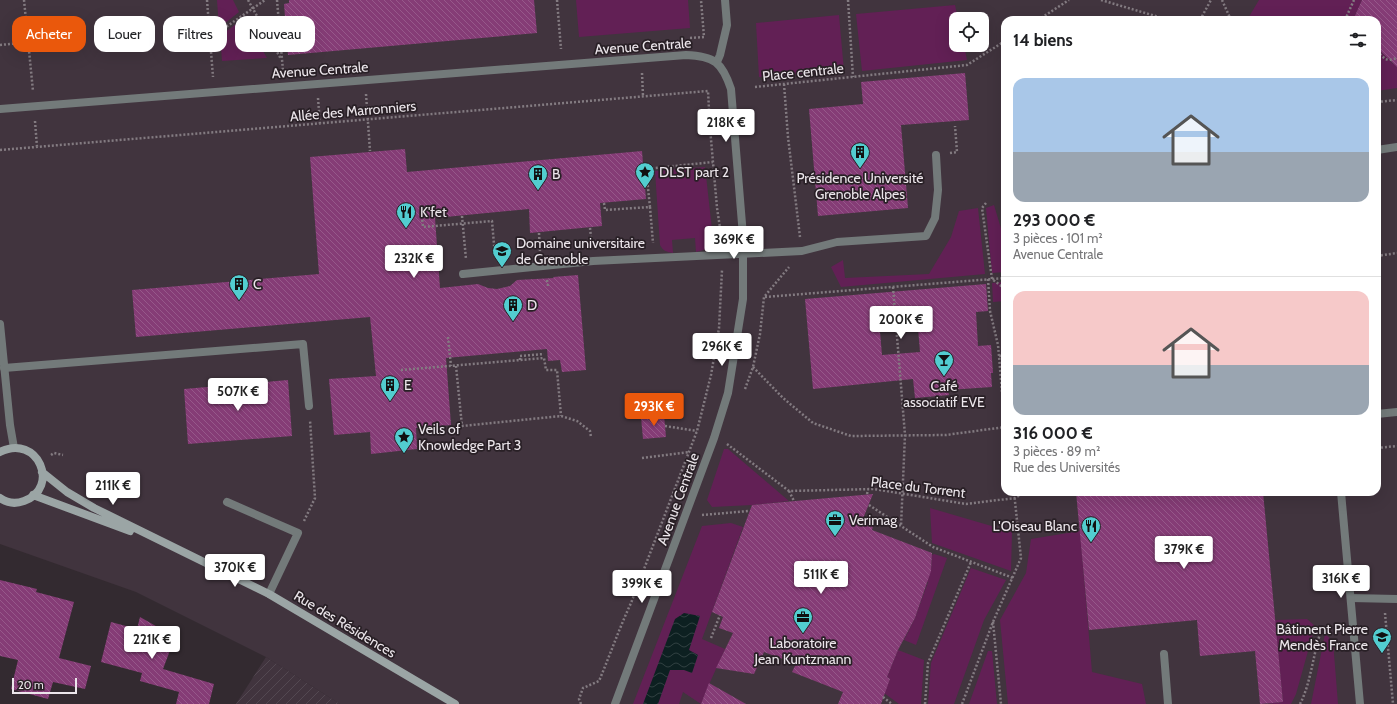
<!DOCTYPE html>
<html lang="fr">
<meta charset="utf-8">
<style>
body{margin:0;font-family:Cabin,sans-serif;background:#f2f2f2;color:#202124;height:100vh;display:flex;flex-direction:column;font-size:15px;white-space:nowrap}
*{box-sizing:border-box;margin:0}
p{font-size:13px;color:#757577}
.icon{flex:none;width:22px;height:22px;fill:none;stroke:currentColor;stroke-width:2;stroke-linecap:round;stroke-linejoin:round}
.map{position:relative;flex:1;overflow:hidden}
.sheet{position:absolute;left:1001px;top:16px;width:380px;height:480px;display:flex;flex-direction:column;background:#fff;border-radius:12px;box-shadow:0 4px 16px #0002}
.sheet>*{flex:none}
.guide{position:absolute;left:12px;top:16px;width:380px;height:36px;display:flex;gap:8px}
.tools{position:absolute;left:949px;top:12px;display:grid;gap:8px}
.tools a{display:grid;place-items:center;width:40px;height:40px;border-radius:8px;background:#fff;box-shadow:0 4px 16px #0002;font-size:20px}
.scale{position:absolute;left:12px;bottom:10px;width:65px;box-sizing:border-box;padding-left:4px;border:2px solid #ece6eb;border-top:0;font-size:11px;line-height:14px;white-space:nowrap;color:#ece6eb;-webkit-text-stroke:3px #292026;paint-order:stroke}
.price{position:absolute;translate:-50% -34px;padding:0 9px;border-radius:4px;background:#fff;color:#222;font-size:13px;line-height:26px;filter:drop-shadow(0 1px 2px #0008)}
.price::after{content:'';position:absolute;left:50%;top:24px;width:12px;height:9px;margin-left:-6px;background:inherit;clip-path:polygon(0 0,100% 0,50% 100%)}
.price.active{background:#ea580c;color:#fff}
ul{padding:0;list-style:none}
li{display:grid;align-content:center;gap:8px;height:212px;padding:0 12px}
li+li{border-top:1px solid #e0e0e0}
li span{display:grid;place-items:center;height:124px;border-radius:12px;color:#555}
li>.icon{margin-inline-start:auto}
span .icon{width:72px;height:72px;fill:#fffc;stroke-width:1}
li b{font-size:17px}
h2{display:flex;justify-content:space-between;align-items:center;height:48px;padding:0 12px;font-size:17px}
.tag{padding:0 14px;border-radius:12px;background:#fff;box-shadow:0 4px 16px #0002;font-size:14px;line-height:36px}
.tag.active{background:#ea580c;color:#fff}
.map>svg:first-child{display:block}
.built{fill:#41343e;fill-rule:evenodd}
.industrial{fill:url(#industrial-furrows)}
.green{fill:#622055}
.water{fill:url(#water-waves)}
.building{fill:url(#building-back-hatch);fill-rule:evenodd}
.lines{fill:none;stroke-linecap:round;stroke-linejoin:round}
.path{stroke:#837b81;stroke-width:2.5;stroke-dasharray:2 2;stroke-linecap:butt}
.lane{stroke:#737a7a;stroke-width:8}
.street{stroke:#737a7a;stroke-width:8}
.secondary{stroke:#9ba5a5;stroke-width:8}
.labels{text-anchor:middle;stroke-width:3.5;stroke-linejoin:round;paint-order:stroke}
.street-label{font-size:14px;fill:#ece6eb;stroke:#292026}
.poi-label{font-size:14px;fill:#ece6eb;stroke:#292026;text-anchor:start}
</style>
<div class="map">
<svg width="1397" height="704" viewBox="0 0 1397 704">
<defs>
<pattern id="industrial-furrows" width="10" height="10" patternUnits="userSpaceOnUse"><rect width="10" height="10" fill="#41343e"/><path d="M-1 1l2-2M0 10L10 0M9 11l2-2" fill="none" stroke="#534851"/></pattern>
<pattern id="water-waves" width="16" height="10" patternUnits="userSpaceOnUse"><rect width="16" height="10" fill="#0d2021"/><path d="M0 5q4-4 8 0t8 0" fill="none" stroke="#304041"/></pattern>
<pattern id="building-back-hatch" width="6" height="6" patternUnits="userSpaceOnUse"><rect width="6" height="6" fill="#853c76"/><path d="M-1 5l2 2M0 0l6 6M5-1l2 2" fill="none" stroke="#96588a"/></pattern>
</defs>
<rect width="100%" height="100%" fill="#332a30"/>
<!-- built -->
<path class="built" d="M0 0H1397V704H340L266 657 136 592 0 544ZM956 19H982V45H956ZM1005 20H1377V492H1005Z"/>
<!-- industrial -->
<path class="industrial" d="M266 657 340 704H236Z"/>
<!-- green -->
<path class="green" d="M217 0H233L239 12 219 28Z
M576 0H688L690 28 579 37Z
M1259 0H1362L1353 20H1247Z
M955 5 958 19H956V45H964L967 60 862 71 856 14Z
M839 15 844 71 759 77 756 23Z
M244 18 267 58 222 61 220 36Z
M1377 48 1393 64 1397 63V88L1377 91Z
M705 167 714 247 696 252 695 238 672 240 673 253C667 252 663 251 660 245L655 171Z
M994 205 1002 232 1005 234V272L992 273 986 208Z
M978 208 985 274 841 287 831 267 843 260 845 278 929 274 951 237 959 211Z
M1005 282V301L993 302 992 283Z
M724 449H728L789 501 752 505 712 507 707 500Z
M930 508 1012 532 1011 571 932 543Z
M731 523 743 527 702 639 725 649 711 680 701 704 683 692 679 704H633L702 526Z
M1080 531 1092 672 1142 684 1146 704H1008L1000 620 1026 573 1031 539Z
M934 554 947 558 916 645 904 640 915 618 928 582 924 581 928 570 931 571 932 555Z
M971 568 1006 580 984 620 954 704H928L931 663Z
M1307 619 1315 626 1296 694 1291 704H1266L1283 702 1275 620Z
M1325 634 1333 641 1338 704H1311Z
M898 650 924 660 921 704H899L884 693 890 679 887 677Z
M988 651H992L997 704H969Z"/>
<!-- water -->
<path class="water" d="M684 613 700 616 689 650 698 655 692 673 684 670H670L658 704H643L675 619Z"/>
<!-- building -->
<path class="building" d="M289 0H534L537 33 288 55 284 4 289 3Z
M1362 0H1397V67L1377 48V20H1353Z
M965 73 969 120 901 125 908 208 818 216 809 109 863 104 861 82Z
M405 149 407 172 642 151 646 199 600 203 602 226 530 233 529 209 435 218 440 288 478 284 488 288 497 289 510 286 517 280 554 278 553 277 578 275 586 370 562 372 560 360 548 361 547 349 446 358 451 425 416 428 417 449 371 454 370 432 334 435 329 379 376 376 370 317 136 337 132 290 319 274 310 157Z
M986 284 988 311 976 312 978 346 991 345 993 373H991L992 387 948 390 949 395 915 398 913 379 813 389 805 299ZM917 316 920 352 882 355 879 320Z
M288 380 292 436 188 444 184 389Z
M664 415 666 437 643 439 641 417Z
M1076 492H1263L1283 702 1260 704 1255 651 1200 656 1197 620 1089 630Z
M873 494 862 521 873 526 872 530 932 553 931 571 915 618 898 650 887 677 890 679 881 704H838L843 692 792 672 796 664 764 652 754 674 716 668 733 633 719 628 723 617 712 612 752 505Z
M0 580 37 589 36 592 74 602 59 658 91 666 85 689 53 682 48 699 11 689 18 660 0 656Z
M140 617 175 637 163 669 214 684 209 704H176L179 692 140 681 142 673 101 662 111 622 137 629Z
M709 683 746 704H701Z"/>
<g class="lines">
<!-- path -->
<path class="path" d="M24 0 33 91
M207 0 213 77
M248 0 281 59
M277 0 283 71
M557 0 561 49
M848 0 853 77
M1101 0 1169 20
M1222 0 1231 20
M1038 20 1069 0
M1200 20 1211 0
M1345 20 1354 0
M184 28 209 26
M210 38 265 0
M690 38 704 37 701 0
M0 45 52 40
M1377 51C1385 59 1386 62 1397 58
M642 73 643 96
M784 84 788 137 800 237
M755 87 967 65 1005 41
M366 94 370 151
M318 98 320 124
M1377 102 1397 100
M35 121 37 147
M0 150 708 91 710 128 717 208 722 241
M950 153 957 152 955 126
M604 203 605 210 650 207 653 243
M986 203 982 208 992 279 1005 289
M650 207 646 169 713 162
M421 208 423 227 492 221 495 256
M462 216 466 259
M590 228 592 247
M539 233 540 252
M1377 256 1397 253
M988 279 990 311 998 345 999 356
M547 280 548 286
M893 287 905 435 901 526
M765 297 1005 278
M448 337 451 366
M1005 355 999 356 1002 392 1005 413
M520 360V356L544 354
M456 366 462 426 561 416 577 421 590 431 591 437
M753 367 783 398 813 423 851 436 946 435 1005 427
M401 370 544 358 546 370H557L561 416
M745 389 753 367 760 334 764 297 789 267
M665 426 697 431
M727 444 789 491 874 489 966 504 1015 498 1025 492
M1377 448 1397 446
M51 455 54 453 63 455
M642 458 689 452
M789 491 794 501
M867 494 868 490
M869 505 933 547 1013 578
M702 515 749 511
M304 521 315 498 310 420
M1385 613 1393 704
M993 622 1001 704
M711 638 720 615
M883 697 892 704
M581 704 579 699 583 688 599 681C610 655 619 629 631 603L697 431 711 375 719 328 722 270
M925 704 928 663 971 562
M962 704 993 622 1021 558 1014 492
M1300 704C1311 683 1313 654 1321 631"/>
<!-- lane -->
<path class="lane" d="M463 274 593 261 802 251 837 242 926 236 935 218 938 190 936 155
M4 368 303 344 309 406
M1377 414 1397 412
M227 502 298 533 269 594
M1351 598 1397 599
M1164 654 1168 704"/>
<!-- street -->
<path class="street" d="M717 62 720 55 727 25 725 0
M0 109 686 55C714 56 722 62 731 89L743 236V299L728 393 714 438 615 704
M1377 150 1397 147
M0 324 10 425 14 448
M1341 492 1360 704"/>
<!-- secondary -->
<path class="secondary" d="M0 452C38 433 61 488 24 501 16 504 7 503 0 498
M42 472 67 492 94 508 269 594 455 704
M33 495 130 531"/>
</g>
<!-- icons -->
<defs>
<g id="building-pin" transform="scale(1)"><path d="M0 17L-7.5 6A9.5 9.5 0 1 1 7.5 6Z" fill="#52cdd0" stroke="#292026"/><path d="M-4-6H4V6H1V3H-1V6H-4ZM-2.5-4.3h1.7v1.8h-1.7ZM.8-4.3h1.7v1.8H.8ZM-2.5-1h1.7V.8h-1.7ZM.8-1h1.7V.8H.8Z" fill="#111"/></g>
<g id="sight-pin" transform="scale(1)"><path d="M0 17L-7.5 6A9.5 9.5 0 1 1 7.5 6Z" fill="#52cdd0" stroke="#292026"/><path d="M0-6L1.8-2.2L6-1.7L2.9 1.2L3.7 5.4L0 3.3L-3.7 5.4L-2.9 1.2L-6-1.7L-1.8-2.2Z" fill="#111"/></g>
<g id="restaurant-pin" transform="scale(1)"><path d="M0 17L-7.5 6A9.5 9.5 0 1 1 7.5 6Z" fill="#52cdd0" stroke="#292026"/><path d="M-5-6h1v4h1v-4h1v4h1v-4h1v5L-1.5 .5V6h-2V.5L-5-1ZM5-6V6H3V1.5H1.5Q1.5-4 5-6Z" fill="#111"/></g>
<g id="university-pin" transform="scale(1)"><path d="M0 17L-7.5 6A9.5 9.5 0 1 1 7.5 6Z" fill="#52cdd0" stroke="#292026"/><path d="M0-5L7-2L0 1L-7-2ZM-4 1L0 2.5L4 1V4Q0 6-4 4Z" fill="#111"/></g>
<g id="bar-pin" transform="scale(1)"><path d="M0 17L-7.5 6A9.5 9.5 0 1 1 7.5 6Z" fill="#52cdd0" stroke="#292026"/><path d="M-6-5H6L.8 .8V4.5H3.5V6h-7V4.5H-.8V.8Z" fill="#111"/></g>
<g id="office-pin" transform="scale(1)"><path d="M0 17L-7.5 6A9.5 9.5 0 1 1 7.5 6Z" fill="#52cdd0" stroke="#292026"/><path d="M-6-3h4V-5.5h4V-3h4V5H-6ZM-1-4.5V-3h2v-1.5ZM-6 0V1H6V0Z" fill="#111"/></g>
</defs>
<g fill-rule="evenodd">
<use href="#building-pin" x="860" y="152"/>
<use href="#sight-pin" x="645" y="172"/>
<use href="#building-pin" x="538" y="174"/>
<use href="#restaurant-pin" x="406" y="212"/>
<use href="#university-pin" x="502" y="251"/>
<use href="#building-pin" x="239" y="284"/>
<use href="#building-pin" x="513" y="305"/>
<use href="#bar-pin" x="944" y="360"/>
<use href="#building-pin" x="390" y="385"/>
<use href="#sight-pin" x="404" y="437"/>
<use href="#office-pin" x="835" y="520"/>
<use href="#restaurant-pin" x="1091" y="526"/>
<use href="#office-pin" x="803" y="617"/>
<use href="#university-pin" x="1382" y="637"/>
</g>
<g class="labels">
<!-- street labels -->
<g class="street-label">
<text transform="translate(643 46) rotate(-4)" y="5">Avenue Centrale</text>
<text transform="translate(320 70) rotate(-4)" y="5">Avenue Centrale</text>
<text transform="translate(803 72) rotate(-6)" y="5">Place centrale</text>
<text transform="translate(353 111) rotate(-5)" y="5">Allée des Marronniers</text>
<text transform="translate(918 487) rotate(7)" y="5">Place du Torrent</text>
<text transform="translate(678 499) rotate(-70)" y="5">Avenue Centrale</text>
<text transform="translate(345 624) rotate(31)" y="5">Rue des Résidences</text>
</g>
<!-- poi labels -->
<g class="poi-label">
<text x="659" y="177">DLST part 2</text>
<text x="552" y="179">B</text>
<text x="860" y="183" text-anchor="middle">Présidence Université<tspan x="860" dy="16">Grenoble Alpes</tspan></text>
<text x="420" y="217">K'fet</text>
<text x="516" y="248">Domaine universitaire<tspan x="516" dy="16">de Grenoble</tspan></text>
<text x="253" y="289">C</text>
<text x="527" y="310">D</text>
<text x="404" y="390">E</text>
<text x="944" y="391" text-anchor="middle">Café<tspan x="944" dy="16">associatif EVE</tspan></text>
<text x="418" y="434">Veils of<tspan x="418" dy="16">Knowledge Part 3</tspan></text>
<text x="849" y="525">Verimag</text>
<text x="1077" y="531" text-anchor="end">L'Oiseau Blanc</text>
<text x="1368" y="634" text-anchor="end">Bâtiment Pierre<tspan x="1368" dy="16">Mendès France</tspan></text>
<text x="803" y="648" text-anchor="middle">Laboratoire<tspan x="803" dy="16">Jean Kuntzmann</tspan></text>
</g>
</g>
</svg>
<div class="tools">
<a><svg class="icon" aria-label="locate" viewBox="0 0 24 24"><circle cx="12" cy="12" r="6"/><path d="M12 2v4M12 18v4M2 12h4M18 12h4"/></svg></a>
</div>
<div class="scale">20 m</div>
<b class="price" style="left:726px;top:143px">218K €</b>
<b class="price" style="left:734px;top:260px">369K €</b>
<b class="price" style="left:414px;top:279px">232K €</b>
<b class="price" style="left:901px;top:340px">200K €</b>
<b class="price" style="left:722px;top:367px">296K €</b>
<b class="price" style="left:238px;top:412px">507K €</b>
<b class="price active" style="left:654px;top:427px">293K €</b>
<b class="price" style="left:113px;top:506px">211K €</b>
<b class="price" style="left:1184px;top:570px">379K €</b>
<b class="price" style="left:235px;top:588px">370K €</b>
<b class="price" style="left:821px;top:595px">511K €</b>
<b class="price" style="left:1341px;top:599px">316K €</b>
<b class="price" style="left:642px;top:604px">399K €</b>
<b class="price" style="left:152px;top:660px">221K €</b>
<div class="guide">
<a class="tag active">Acheter</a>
<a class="tag">Louer</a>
<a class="tag">Filtres</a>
<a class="tag">Nouveau</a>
</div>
<section class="sheet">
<h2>14 biens<svg class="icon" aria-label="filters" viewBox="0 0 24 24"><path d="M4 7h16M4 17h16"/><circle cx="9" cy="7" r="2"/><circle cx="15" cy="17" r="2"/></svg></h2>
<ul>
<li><span style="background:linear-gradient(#a9c7e8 60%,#9aa5b1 0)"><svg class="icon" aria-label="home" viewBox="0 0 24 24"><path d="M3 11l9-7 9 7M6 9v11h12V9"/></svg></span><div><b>293 000 €</b><p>3 pièces · 101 m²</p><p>Avenue Centrale</p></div></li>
<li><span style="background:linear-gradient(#f6c9c9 60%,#9aa5b1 0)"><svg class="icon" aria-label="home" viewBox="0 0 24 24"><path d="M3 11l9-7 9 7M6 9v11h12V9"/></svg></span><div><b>316 000 €</b><p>3 pièces · 89 m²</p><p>Rue des Universités</p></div></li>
</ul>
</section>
</div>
